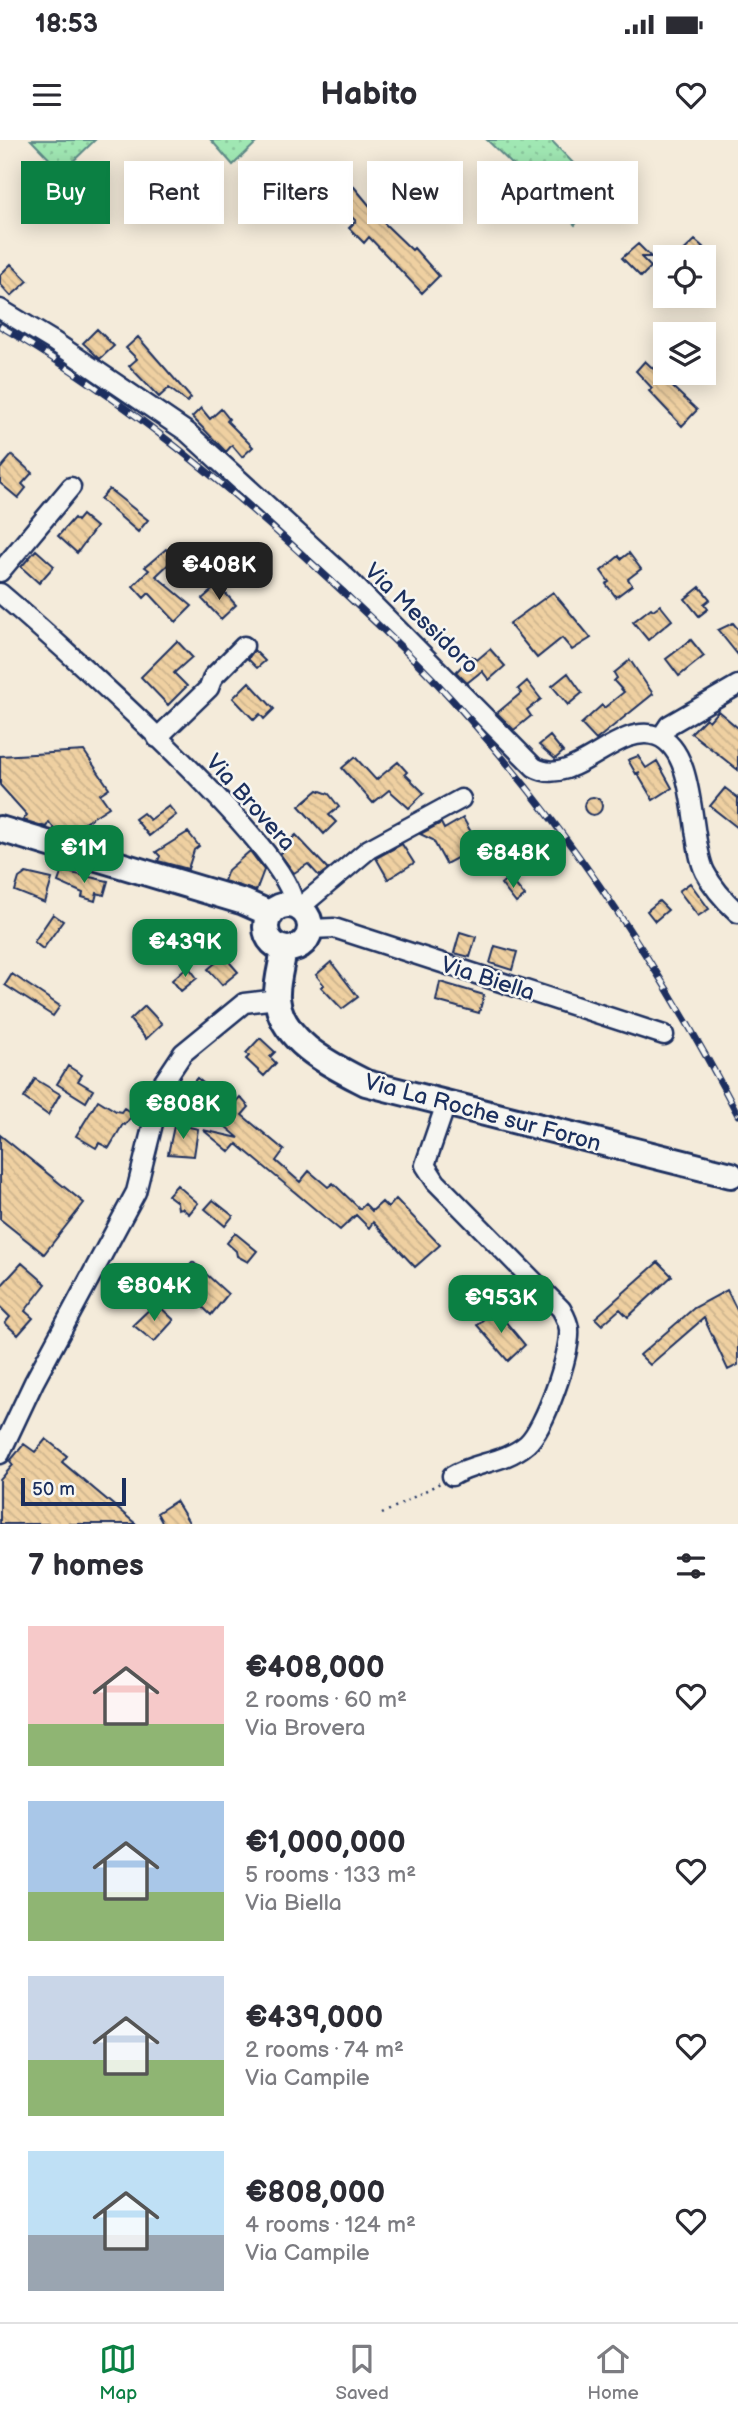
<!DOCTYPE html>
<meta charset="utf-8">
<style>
body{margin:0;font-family:"Balsamiq Sans",sans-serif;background:#f7f7f7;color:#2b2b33;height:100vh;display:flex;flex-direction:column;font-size:26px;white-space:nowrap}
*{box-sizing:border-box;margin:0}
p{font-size:23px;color:#7c7c81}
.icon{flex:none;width:38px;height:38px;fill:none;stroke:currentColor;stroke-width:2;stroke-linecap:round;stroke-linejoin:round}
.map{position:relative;height:1384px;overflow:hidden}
.panel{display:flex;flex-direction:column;background:#fff;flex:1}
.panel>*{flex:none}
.hud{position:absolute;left:21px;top:21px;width:696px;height:63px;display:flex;gap:14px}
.buttons{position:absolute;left:653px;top:105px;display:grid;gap:14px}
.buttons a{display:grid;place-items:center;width:63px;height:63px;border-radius:0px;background:#fff;box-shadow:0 4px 18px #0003;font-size:35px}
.scale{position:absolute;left:21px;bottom:18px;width:105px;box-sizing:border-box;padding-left:7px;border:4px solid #1b2f5e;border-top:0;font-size:19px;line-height:24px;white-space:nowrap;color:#1b2f5e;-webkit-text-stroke:5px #f6f6f2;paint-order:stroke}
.price{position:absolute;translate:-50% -60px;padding:0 16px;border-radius:14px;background:#0b8043;color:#fff;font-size:23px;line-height:46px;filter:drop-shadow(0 2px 4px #0008)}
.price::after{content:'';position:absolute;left:50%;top:42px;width:21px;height:16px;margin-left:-10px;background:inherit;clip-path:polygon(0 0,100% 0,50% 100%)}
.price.on{background:#222;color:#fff}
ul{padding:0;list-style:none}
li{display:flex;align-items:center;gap:21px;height:175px;padding:0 28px}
li span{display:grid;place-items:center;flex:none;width:196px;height:140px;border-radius:0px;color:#555}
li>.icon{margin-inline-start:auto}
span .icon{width:84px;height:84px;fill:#fffc;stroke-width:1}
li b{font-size:30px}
h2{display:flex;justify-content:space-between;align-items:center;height:84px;padding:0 28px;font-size:30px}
.pill{padding:0 24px;border-radius:0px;background:#fff;box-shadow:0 4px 18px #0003;font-size:24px;line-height:63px}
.pill.on{background:#0b8043;color:#fff}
.status{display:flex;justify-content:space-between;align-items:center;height:49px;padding:0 35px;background:#fff;direction:ltr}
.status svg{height:19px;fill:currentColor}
header{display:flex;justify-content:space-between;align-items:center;height:91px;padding:0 28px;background:#fff;font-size:32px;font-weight:600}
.tab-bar{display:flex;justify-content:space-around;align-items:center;height:98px;border-top:2px solid #e1e1e2;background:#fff;font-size:19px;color:#7c7c81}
.tab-bar a{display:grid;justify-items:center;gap:4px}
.tab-bar .on{color:#0b8043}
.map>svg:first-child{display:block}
.grass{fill:url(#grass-dots);stroke:#5e8b88;stroke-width:2}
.building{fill:url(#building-back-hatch);stroke:#1b2f5e;stroke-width:2}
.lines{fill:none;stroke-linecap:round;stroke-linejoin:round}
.street-casing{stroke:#1b2f5e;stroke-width:23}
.secondary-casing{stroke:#1b2f5e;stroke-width:30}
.path{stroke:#1b2f5e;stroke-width:2.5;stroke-dasharray:2 5;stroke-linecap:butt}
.street{stroke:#f6f6f2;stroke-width:18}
.secondary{stroke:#f6f6f2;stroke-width:24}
.rail-casing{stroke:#1b2f5e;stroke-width:7}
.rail{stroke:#f6f6f2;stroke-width:4.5;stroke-dasharray:13;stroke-linecap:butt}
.labels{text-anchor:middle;stroke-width:5;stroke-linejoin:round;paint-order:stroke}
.street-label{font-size:23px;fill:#1b2f5e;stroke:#f6f6f2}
</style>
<div class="status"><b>18:53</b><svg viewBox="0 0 49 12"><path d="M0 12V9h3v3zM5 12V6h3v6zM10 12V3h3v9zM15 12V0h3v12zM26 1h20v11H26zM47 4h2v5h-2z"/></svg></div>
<header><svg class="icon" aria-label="menu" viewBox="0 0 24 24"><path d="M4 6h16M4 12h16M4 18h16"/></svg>Habito<svg class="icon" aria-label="heart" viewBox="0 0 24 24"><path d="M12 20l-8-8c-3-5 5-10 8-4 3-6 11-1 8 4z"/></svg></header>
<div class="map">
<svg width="738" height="1384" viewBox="0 0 738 1384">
<defs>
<pattern id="grass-dots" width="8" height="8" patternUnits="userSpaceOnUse" patternTransform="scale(1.75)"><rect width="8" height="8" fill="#a0e7b3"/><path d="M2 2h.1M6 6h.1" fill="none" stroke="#89c69c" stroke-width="1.8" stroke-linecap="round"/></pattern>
<pattern id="building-back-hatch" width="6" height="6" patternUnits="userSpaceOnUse" patternTransform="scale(1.75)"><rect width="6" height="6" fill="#efd0a1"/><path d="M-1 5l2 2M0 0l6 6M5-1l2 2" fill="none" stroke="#ccb38d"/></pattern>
</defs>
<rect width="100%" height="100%" fill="#f4ebda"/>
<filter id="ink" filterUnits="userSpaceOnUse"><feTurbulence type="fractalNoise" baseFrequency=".0143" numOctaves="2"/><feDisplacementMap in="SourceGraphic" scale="14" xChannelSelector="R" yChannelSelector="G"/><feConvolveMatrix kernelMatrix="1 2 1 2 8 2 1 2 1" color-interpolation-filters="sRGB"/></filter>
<g filter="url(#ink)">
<!-- grass -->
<path class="grass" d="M31 0H95L62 32Z
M211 0H259L233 25Z
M487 0H551L601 52 575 85Z"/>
<!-- building -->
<path class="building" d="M345 36 384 83 412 110 414 108 439 136 422 153 369 97 364 103 349 88 356 81 327 54Z
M695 100 703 107 692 117H677Z
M638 104 651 117H641L651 127 641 137 622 118Z
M11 124 28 141 11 156 0 144V135Z
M97 189 114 206 100 219 83 203Z
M138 197 191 258 187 262 169 248 159 257 129 226 137 219 126 208Z
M645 221 697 270 682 286 649 251 652 248 636 231Z
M201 268 210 279 221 269 229 279 227 281 253 307 242 317 232 305 226 312 192 277Z
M12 315 32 333 22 344 26 348 18 358 0 343V329Z
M109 349 148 380 138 392 100 359Z
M82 375 96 387 77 413 58 396 74 378 77 381Z
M166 409 175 418 156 436 192 466 176 482 149 453 144 458 133 446 149 430 145 427Z
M36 410 54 426 39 443 21 427Z
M629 413 641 429 628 439 632 445 616 457 606 444 609 442 601 431 619 416 621 419Z
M218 445 236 465 221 479 202 459Z
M700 447 710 459 704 464 708 469 699 476 685 459Z
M553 452 591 498 572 510 562 498 537 518 509 484Z
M660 465 672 480 648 500 633 482 651 468 653 470Z
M733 483 738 489V515L718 490Z
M691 500 704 516 679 536 666 519Z
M177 501 192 517 174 533 187 546 168 565 141 537Z
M490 509 505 526 489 540 482 531 467 543 456 532 472 516 477 520Z
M254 510 265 521 257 528 248 519Z
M630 520 653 554 596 600 581 584 602 565 604 568 624 552 614 541 617 538 614 533Z
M568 533 582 553 568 565 552 546Z
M527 541 541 559 527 570 531 576 514 590 497 573 521 553 518 549Z
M249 542 274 569 264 579 260 574 254 580 233 558Z
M718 571 738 588V630L691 593 706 578 709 581Z
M550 596 563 612 555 619 539 605Z
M84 611 109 648 100 654 109 667 78 687 85 699 55 690 49 682 46 687 23 680 27 675 0 645V616Z
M638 616 646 628 657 621 672 648 653 660 637 633 640 632 636 634 628 620Z
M355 617 376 640 398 622 407 632 405 634 424 653 409 668 389 650 373 663 342 628Z
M725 648 738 658V688L710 666Z
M318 650 329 654 339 667 329 675 336 682 324 694 299 666Z
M584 666a9 9 0 1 1 18 0a9 9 0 1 1-18 0Z
M169 666 176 675 149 696 135 679 143 673 150 680Z
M463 678 479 706 446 724 433 700 420 694 441 683 444 689Z
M188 692 199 706 194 710 188 729 158 721 160 716 156 712Z
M296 695 328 729 319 736 308 724 294 733 280 714 290 705 288 702Z
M402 704 414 723 388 739 376 718Z
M250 711 264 730 256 751 224 741 228 730Z
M62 731 108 741 104 755 97 753 95 761 82 757 83 753 58 742Z
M26 733 52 739 45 763 15 751 19 738Z
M509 737 525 756 516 763 501 744Z
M690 743 709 769 698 776 679 751Z
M659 761 668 770 655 781 647 771Z
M53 774 63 781 43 809 34 802Z
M460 792 476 797 470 817 454 813Z
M495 806 517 812 512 830 490 823Z
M224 816 238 832 222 845 208 829Z
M331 822 358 857 342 869 321 847 324 845 316 835Z
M188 826 197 838 181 851 172 840Z
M12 834 60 866 53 876 5 845Z
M440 842 484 855 479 873 436 861Z
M145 866 162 884 146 899 130 880Z
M260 898 275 912 270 917 276 923 264 936 246 919 249 916 246 913Z
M68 926 82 935 78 941 93 950 86 962 57 944Z
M197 938 232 966 240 957 249 967 242 975 284 1010 276 1021 300 1042 309 1031 328 1047 333 1043 360 1069 365 1064 372 1071 382 1062 388 1068 396 1059 440 1105 415 1127 373 1082 369 1088 356 1075 340 1090 237 1004 230 1012 203 990 239 998 185 952Z
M35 939 60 954 48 975 24 958Z
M98 960 116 971 121 972 124 968 133 974 125 985 123 984 109 1008 99 1003 96 1008 76 996Z
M181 985 198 989 194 1016 168 1014 174 986Z
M0 995 84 1063 44 1114 0 1079Z
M177 1045 198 1063 189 1074 182 1068 178 1069 177 1062 168 1055Z
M213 1060 233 1076 225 1086 205 1069Z
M235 1093 257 1111 248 1122 237 1116 236 1111 227 1103Z
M193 1122 228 1154 211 1175 175 1141Z
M658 1122 672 1136 628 1177 620 1169 602 1185 595 1178Z
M22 1123 46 1144 25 1171 33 1178 18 1195 5 1183 10 1177 0 1167V1147Z
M727 1150 738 1172V1225L728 1230 704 1178 650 1225 640 1215 694 1168Z
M156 1163 174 1180 154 1202 133 1185Z
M495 1169 525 1205 508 1221 477 1185Z
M46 1299 67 1316 62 1322 136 1384H0V1340L13 1325 10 1321 24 1304 35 1312Z
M176 1361 190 1384H163L157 1373Z"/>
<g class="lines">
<!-- street casing -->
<g class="street-casing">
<path id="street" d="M0 169 53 201 187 292 351 442 534 627C573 650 617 581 657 596 698 611 689 700 705 732 713 748 725 761 738 773
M0 432 71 347
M0 453C45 491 303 719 293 766
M661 597 669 585 738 545
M157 598 209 548 213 537 244 506
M299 768 369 709 461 659
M310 789 334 788 664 895
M446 964 425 1025 436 1042 561 1169C565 1176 568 1181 569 1189 571 1213 545 1288 527 1304 505 1323 475 1322 452 1336
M0 1314 34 1242 136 1052 163 943 183 913 244 863 277 859"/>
</g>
<!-- secondary casing -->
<g class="secondary-casing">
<path id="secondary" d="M0 689 244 762 271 774
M266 787a22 22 0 1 1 44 0a22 22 0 1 1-44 0Z
M284 809C282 824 276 843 277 858 281 902 333 926 366 943L731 1035"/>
</g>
<!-- path -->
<path class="path" d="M382 1374 440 1343"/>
<!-- street -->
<use href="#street" class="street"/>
<!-- secondary -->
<use href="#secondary" class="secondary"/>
<!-- rail casing -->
<g class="rail-casing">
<path id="rail" d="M0 186C107 248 202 324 294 407 341 450 389 493 433 539 555 669 655 817 738 975"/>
</g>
<!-- rail -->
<use href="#rail" class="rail"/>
</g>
</g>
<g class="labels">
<!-- street labels -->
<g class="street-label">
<text transform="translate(422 478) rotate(44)" y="8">Via Messidoro</text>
<text transform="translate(251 662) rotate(48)" y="8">Via Brovera</text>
<text transform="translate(488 838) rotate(18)" y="8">Via Biella</text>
<text transform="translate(483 972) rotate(15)" y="8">Via La Roche sur Foron</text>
</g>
</g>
</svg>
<div class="buttons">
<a><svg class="icon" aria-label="locate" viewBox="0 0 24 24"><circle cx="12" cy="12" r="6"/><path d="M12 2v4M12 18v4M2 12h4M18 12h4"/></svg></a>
<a><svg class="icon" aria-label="layers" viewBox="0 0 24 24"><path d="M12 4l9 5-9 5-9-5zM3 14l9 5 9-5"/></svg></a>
</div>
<div class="scale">50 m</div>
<b class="price on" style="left:219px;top:462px">€408K</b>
<b class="price" style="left:84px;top:745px">€1M</b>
<b class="price" style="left:513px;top:750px">€848K</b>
<b class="price" style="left:185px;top:839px">€439K</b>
<b class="price" style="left:183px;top:1001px">€808K</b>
<b class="price" style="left:154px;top:1183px">€804K</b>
<b class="price" style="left:501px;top:1195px">€953K</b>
<div class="hud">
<a class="pill on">Buy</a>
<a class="pill">Rent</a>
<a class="pill">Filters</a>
<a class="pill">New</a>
<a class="pill">Apartment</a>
</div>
</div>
<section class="panel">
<h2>7 homes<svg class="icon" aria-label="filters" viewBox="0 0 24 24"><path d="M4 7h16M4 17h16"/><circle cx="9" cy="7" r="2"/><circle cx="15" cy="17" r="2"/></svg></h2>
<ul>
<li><span style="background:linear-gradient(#f6c9c9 70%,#8fb573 0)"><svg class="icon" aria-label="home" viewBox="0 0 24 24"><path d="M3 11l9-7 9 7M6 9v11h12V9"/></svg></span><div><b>€408,000</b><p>2 rooms · 60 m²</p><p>Via Brovera</p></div><svg class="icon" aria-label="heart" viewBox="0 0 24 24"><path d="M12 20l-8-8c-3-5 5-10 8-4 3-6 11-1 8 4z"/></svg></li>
<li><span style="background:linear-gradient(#a9c7e8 65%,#8fb573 0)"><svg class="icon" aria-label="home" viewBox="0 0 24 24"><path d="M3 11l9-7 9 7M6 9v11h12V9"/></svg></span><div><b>€1,000,000</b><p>5 rooms · 133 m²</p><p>Via Biella</p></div><svg class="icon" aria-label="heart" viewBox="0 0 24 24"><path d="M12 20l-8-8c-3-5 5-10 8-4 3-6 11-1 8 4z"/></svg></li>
<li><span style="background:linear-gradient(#c9d6e8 60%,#8fb573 0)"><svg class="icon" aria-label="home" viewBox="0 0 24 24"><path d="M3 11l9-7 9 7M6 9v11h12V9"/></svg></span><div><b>€439,000</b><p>2 rooms · 74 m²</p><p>Via Campile</p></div><svg class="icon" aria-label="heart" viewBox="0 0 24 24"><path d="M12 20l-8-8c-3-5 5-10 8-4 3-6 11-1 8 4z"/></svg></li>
<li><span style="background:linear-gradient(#bfe0f5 60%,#9aa5b1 0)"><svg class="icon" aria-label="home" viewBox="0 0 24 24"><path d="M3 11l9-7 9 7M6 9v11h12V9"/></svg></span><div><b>€808,000</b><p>4 rooms · 124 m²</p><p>Via Campile</p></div><svg class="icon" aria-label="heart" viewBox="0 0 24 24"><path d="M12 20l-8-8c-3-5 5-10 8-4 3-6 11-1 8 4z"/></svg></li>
</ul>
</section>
<nav class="tab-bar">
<a class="on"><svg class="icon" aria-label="map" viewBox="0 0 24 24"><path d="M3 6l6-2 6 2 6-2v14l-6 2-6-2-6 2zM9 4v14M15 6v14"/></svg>Map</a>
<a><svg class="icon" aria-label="saved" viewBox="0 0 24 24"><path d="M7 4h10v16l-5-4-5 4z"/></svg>Saved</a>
<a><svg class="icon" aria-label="home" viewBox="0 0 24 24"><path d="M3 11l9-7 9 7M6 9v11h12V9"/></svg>Home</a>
</nav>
